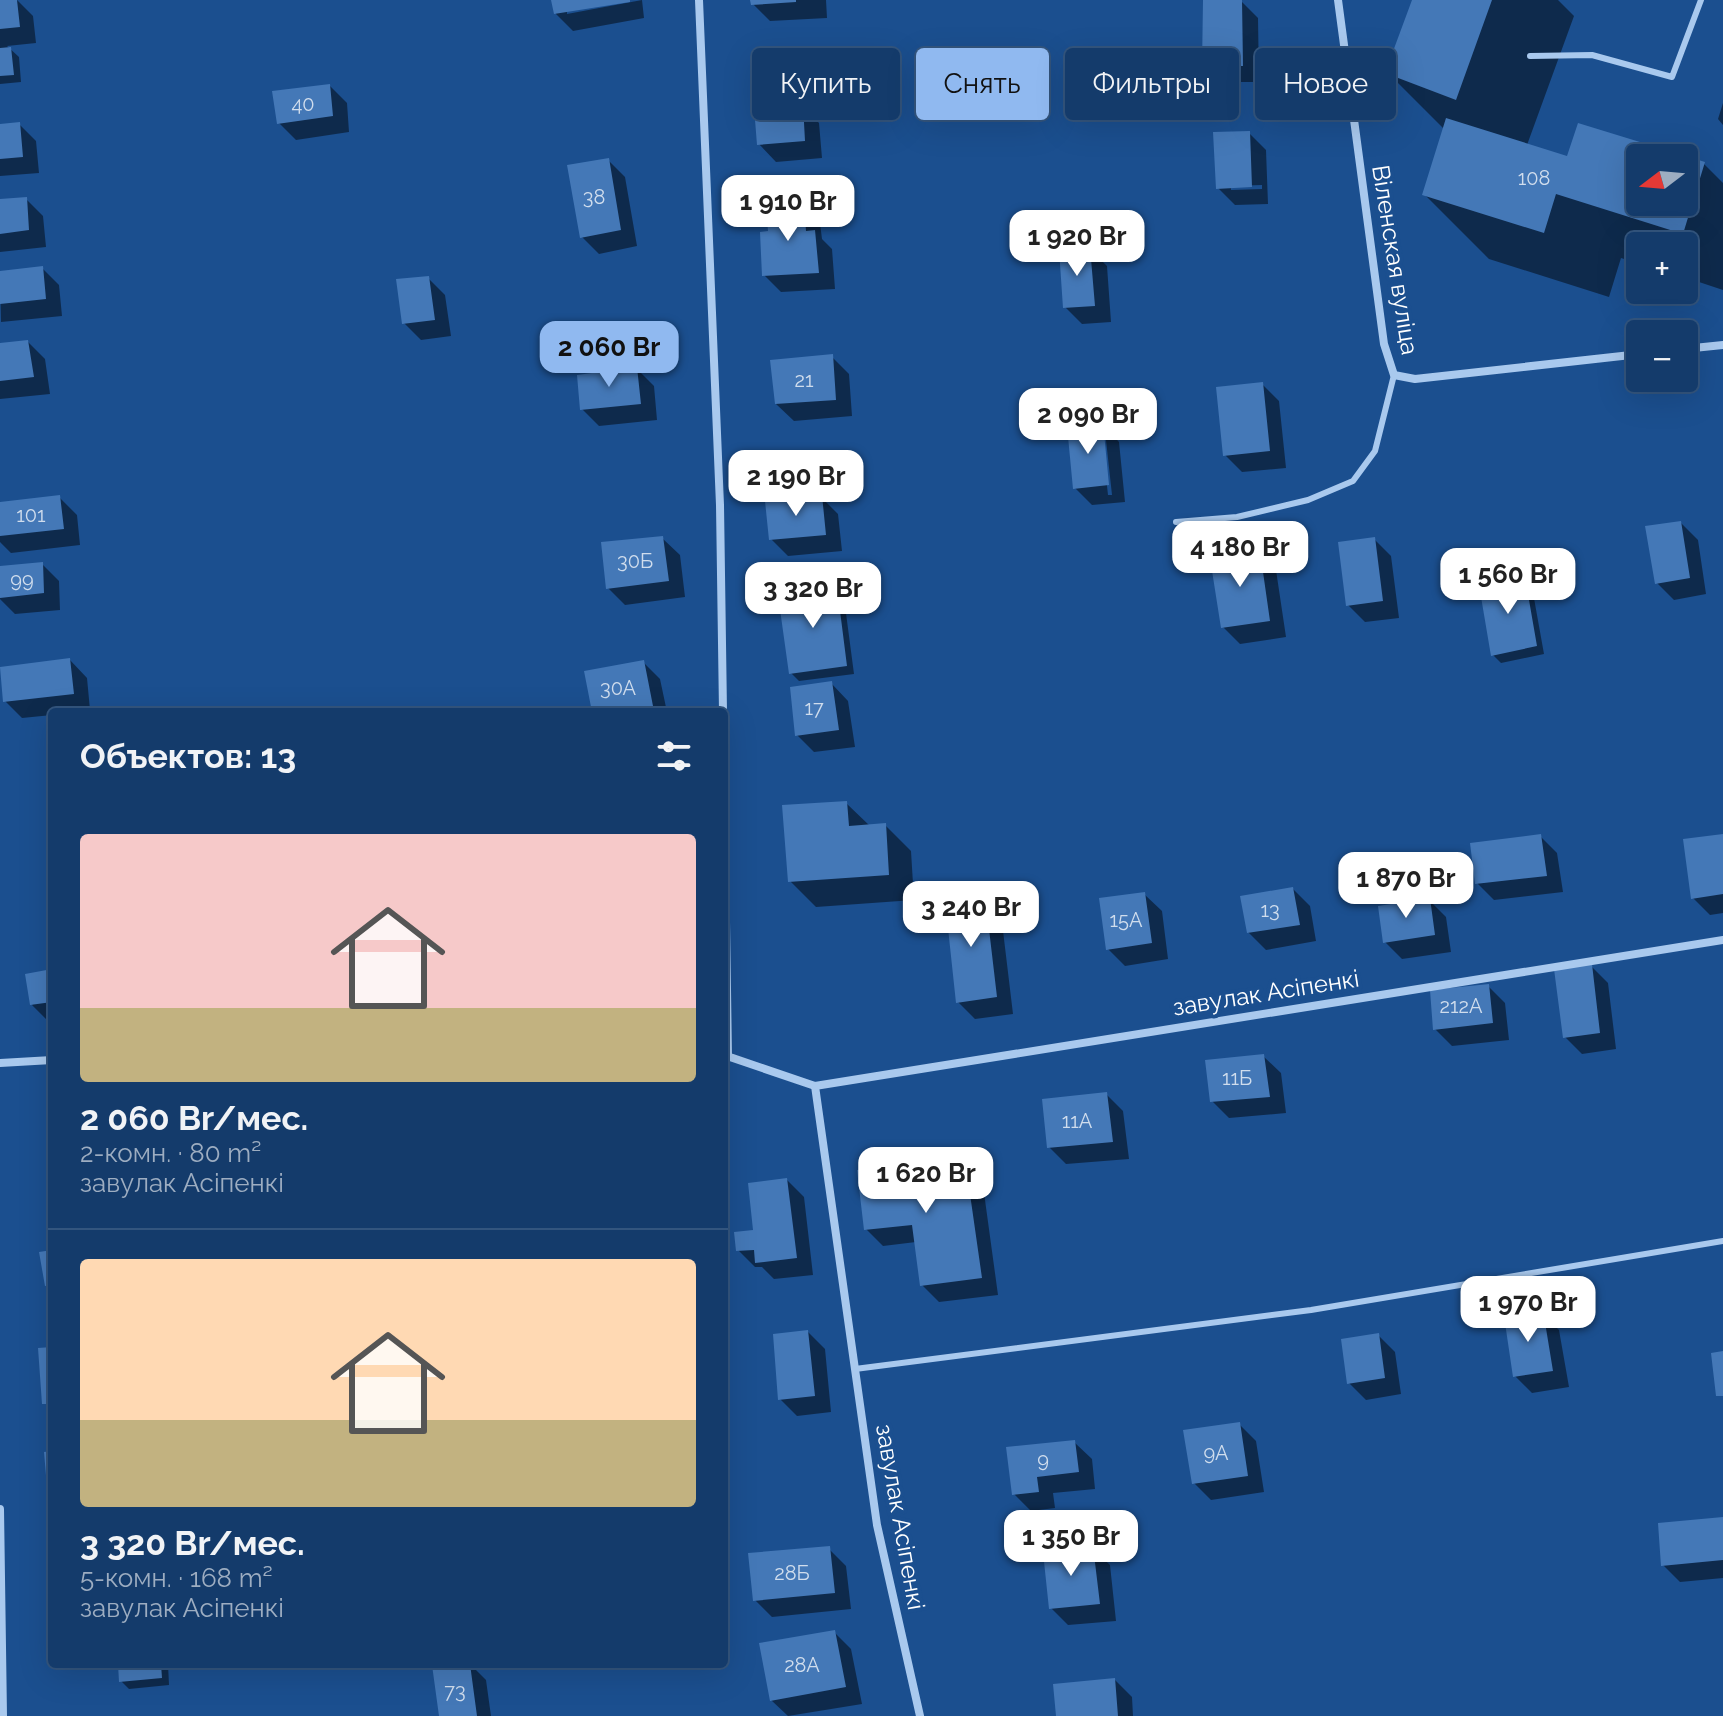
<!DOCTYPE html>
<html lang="ru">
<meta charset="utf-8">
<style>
body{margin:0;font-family:Raleway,sans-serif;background:#1d4271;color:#f1f3f6;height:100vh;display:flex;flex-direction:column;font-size:30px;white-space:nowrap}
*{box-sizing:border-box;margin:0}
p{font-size:26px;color:#9dadc1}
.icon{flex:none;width:44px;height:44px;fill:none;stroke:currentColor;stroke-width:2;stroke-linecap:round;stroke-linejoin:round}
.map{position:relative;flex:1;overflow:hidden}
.side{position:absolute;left:48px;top:708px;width:680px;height:960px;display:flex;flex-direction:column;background:#143b6b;border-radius:8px;box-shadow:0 8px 32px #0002,0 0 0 2px #33557e}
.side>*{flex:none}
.hud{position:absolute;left:752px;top:48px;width:760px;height:72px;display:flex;gap:16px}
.needle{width:52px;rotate:254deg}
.fabs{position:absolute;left:1626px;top:144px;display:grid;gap:16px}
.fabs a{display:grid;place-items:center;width:72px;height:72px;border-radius:8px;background:#143b6b;box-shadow:0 8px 32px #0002,0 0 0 2px #33557e;font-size:40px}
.price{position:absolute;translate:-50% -68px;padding:0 18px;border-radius:16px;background:#fff;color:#222;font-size:26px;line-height:52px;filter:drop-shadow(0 2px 4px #0008)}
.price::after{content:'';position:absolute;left:50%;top:48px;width:24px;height:18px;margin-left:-12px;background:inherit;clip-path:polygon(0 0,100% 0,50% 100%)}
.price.active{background:#90b9f0;color:#111}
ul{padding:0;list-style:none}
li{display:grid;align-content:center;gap:16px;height:424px;padding:0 32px}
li+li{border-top:2px solid #33557e}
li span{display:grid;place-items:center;height:248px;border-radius:8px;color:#555}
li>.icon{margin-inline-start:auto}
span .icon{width:144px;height:144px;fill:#fffc;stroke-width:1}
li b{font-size:34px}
h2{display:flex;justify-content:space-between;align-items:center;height:96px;padding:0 32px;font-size:34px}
.tag{padding:0 28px;border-radius:8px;background:#143b6b;box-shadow:0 8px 32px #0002,0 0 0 2px #33557e;font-size:28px;line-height:72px}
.tag.active{background:#90b9f0;color:#111}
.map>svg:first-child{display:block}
.shadow{fill:#0007;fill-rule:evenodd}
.building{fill:#4478b7;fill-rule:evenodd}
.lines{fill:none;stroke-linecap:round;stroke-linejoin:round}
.service{stroke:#a9c9ee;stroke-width:6}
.minor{stroke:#a9c9ee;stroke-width:8}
.labels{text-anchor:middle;stroke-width:8;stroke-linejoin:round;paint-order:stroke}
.number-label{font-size:20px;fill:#d0dded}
.street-label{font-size:24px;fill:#fff;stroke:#1b4f8f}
</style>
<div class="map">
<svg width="1723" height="1716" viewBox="0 0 1723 1716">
<rect width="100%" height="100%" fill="#1b4f8f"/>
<!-- shadow -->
<path class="shadow" d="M17 0 33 16 36 43 7 46 19 57 21 82 0 84V1Z
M553 0H627L567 10V14L642 0 644 18 573 31 556 14Z
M752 0H826L827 18 770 21 753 4Z
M1414 0H1558L1574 16 1527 145 1569 158 1579 125 1704 164 1723 183V290L1684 277V246H1640V264L1621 258 1609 297 1489 259 1424 194 1444 129 1388 73ZM1640 158H1684V202H1640Z
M1241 1 1258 18 1259 82H1221L1204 65Z
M330 86 347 103 349 132 296 140 279 123Z
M1723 103V125L1718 119Z
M802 106 819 123 822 158 776 162 759 144Z
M19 124 36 141 39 173 0 176V126Z
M1249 133 1266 150 1268 204 1235 205 1218 188ZM1262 185V189L1231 190V186Z
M608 160 625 177 637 246 599 254 582 237Z
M26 199 43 216 46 247 0 252V201Z
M803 206 820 223 822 239 832 249 835 289 781 292 764 275 770 233Z
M1090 249 1107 266 1111 322 1082 324 1065 307Z
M42 268 59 285 62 316 1 322 0 273Z
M428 278 445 295 451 336 421 340 404 323Z
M28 342 45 359 50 394 0 399V345Z
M832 357 849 374 852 416 794 421 776 404Z
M637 369 654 386 657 420 599 426 582 409Z
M1262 384 1279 401 1286 468 1242 472 1225 455Z
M1102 424 1119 442 1125 502 1092 505 1075 488ZM1102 440H1106L1112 495H1108Z
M821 497 838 514 842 551 788 556 771 539Z
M60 498 77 515 80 545 11 553 0 542V504Z
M1681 523 1698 540 1706 594 1674 600 1657 583Z
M662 538 680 555 685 597 625 605 608 588Z
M1374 539 1391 556 1399 618 1365 622 1348 605Z
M1259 553 1276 570 1286 637 1240 644 1223 627Z
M42 564 59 581 60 610 15 614 0 599V568Z
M1524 579 1532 587 1544 654 1501 663 1493 655Z
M836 590 844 598 854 674 799 681 791 673Z
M70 660 87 678 90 710 52 712V715L22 718 5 701Z
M643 662 660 679 667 712H594Z
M831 683 848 701 855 747 814 752 797 735Z
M846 803 870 826 885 825 911 851 914 900 816 907 790 881Z
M1540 836 1557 853 1563 892 1494 900 1477 883Z
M1723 836V913L1710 915 1693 898Z
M1293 889 1310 906 1316 941 1266 950 1248 932Z
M1144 894 1162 911 1168 959 1125 966 1108 949Z
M984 897 1001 914 1013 1014 975 1019 958 1002Z
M1429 900 1446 917 1451 952 1402 959 1385 942Z
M1591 966 1608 983 1616 1049 1582 1054 1565 1037Z
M52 971V1021L49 1022 32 1005Z
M1488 986 1505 1003 1509 1040 1452 1046 1435 1029Z
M1263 1056 1281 1073 1286 1113 1229 1118 1212 1101Z
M1106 1094 1123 1111 1129 1159 1066 1164 1049 1147Z
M964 1161 982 1178 998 1295 939 1302 922 1285 916 1242 883 1246 866 1229Z
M787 1180 804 1197 813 1275 774 1279 762 1267H755L738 1250 755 1232Z
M1542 1313 1559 1330 1569 1387 1532 1393 1515 1376Z
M808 1332 825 1349 831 1412 797 1416 780 1399Z
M1378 1335 1395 1352 1401 1394 1366 1400 1349 1383Z
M1239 1424 1256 1441 1264 1492 1211 1500 1194 1483Z
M1074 1442 1092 1459 1095 1489 1053 1493 1055 1508 1031 1511 1014 1494Z
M1723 1520V1578L1680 1582 1663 1565Z
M1092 1548 1110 1565 1116 1621 1068 1625 1051 1608Z
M829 1549 846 1566 851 1609 772 1617 755 1600Z
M834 1632 851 1649 862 1704 788 1716 771 1700Z
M120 1664H168L169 1685 129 1689 121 1681Z
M457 1664H470L486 1680 491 1716H441L434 1667Z
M1115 1680 1132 1697 1133 1716H1058Z"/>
<!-- building -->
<path class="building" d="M0 0H17L20 27 0 29Z
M551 0H630V2L554 14Z
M750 0H796V2L751 5Z
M1203 0H1242L1243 66H1202Z
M1412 0H1492L1456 100 1385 73Z
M11 47 14 75 0 76V48Z
M330 84 333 116 277 124 272 91Z
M803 104 805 141 757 145 754 107Z
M1446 118 1567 156 1578 123 1705 162 1683 234 1556 194 1544 233 1422 195ZM1640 158H1684V202H1640Z
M20 122 23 157 0 159V124Z
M1250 131 1252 187 1216 189 1213 132Z
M609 158 621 230 580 238 567 165Z
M27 197 29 230 0 234V199Z
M804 204 806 231 815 230 819 273 762 276 760 232 768 231 766 207Z
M1090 247 1095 306 1063 308 1059 249Z
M43 266 46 299 0 304V271Z
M429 276 435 320 402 324 396 279Z
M28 340 34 377 0 381V343Z
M833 354 836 400 775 404 770 360Z
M637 367 641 404 580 410 577 375Z
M1263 382 1270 451 1223 456 1216 387Z
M1103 422 1109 485 1073 489 1067 426Z
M60 495 64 529 0 536V502Z
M822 495 826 535 769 540 765 501Z
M1681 521 1690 578 1655 584 1645 526Z
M663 536 669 581 606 589 601 542Z
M1375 537 1383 601 1346 606 1338 542Z
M1260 551 1270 621 1221 628 1210 558Z
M43 562 44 593 0 598V566Z
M1525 577 1537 646 1491 656 1479 585Z
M837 587 847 666 789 674 778 595Z
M70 658 74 694 3 702 0 667Z
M644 660 653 706 624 712H592L584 671Z
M832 681 839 730 795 736 790 687Z
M847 801 849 826 886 823 889 875 788 882 782 805Z
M1541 834 1547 876 1475 884 1470 843Z
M1723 834V894L1691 899 1683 839Z
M1293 887 1300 925 1247 933 1240 896Z
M1145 892 1152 943 1106 950 1099 898Z
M985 895 997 997 956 1003 945 900Z
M1430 898 1435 935 1383 943 1378 906Z
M1592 964 1600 1033 1563 1038 1554 969Z
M52 969V1002L30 1005 25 974Z
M1489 984 1493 1023 1433 1030 1430 990Z
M1264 1054 1270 1097 1210 1102 1205 1060Z
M1107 1092 1113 1142 1047 1148 1042 1099Z
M965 1159 982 1278 920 1286 912 1225 864 1230 857 1170Z
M787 1178 797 1258 755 1263 754 1250 736 1251 734 1232 753 1230 748 1183Z
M52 1250V1285L45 1286 39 1252Z
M1543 1310 1553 1371 1513 1377 1504 1316Z
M808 1330 815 1396 778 1400 773 1334Z
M1379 1333 1385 1378 1347 1384 1341 1339Z
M52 1347V1404H42L38 1348Z
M1723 1351V1396H1716L1711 1353Z
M1240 1422 1248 1476 1192 1484 1183 1430Z
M1075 1440 1079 1472 1037 1477 1039 1492 1012 1495 1006 1447Z
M52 1451V1487H47L44 1452Z
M1723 1517V1560L1661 1566 1658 1523Z
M830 1546 835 1593 753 1601 748 1553Z
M1093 1546 1100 1604 1049 1609 1043 1552Z
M835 1630 846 1687 770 1701 759 1643Z
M118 1664H161L162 1678 119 1682Z
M470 1664 477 1716H439L432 1665Z
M1115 1678 1118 1716H1056L1053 1684Z"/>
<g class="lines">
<!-- service -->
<path class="service" d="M1530 56 1592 55 1672 77 1701 0
M1176 522 1237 517 1308 500 1353 481 1375 451 1394 375
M855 1369 1311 1310 1723 1241"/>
<!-- minor -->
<path class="minor" d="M699 0 720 505 723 712
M1338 0 1384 344 1394 375 1415 379 1640 354
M1684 349 1723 345
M724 788 728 1055
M724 1055 815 1086 1723 940
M0 1063 52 1060
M815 1086 877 1525 920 1716
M0 1509 3 1716"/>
</g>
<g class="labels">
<!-- number labels -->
<g class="number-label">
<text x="303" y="111">40</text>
<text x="1534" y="185">108</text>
<text x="594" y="204">38</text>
<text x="804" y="387">21</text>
<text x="31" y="522">101</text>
<text x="635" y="568">30Б</text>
<text x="22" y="587">99</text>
<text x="618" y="695">30А</text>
<text x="814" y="715">17</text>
<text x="1270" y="917">13</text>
<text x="1126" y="927">15А</text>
<text x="1461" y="1013">212А</text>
<text x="1237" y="1085">11Б</text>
<text x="1077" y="1128">11А</text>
<text x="1216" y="1460">9А</text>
<text x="1043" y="1467">9</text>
<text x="792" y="1580">28Б</text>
<text x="802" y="1672">28А</text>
<text x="455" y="1698">73</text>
</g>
<!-- street labels -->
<g class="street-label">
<text transform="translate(1395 260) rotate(81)" y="8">Віленская вуліца</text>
<text transform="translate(1266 993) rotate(-9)" y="8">завулак Асіпенкі</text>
<text transform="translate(900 1517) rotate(80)" y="8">завулак Асіпенкі</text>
</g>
</g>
</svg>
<div class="fabs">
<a><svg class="needle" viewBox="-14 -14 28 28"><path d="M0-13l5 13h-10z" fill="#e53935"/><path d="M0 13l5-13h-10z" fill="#9dadc1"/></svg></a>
<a>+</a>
<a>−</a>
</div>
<b class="price" style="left:788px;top:243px">1 910 Br</b>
<b class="price" style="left:1077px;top:278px">1 920 Br</b>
<b class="price active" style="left:609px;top:389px">2 060 Br</b>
<b class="price" style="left:1088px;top:456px">2 090 Br</b>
<b class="price" style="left:796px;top:518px">2 190 Br</b>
<b class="price" style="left:1240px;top:589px">4 180 Br</b>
<b class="price" style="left:1508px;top:616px">1 560 Br</b>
<b class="price" style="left:813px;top:630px">3 320 Br</b>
<b class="price" style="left:1406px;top:920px">1 870 Br</b>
<b class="price" style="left:971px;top:949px">3 240 Br</b>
<b class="price" style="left:926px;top:1215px">1 620 Br</b>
<b class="price" style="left:1528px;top:1344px">1 970 Br</b>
<b class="price" style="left:1071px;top:1578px">1 350 Br</b>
<div class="hud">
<a class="tag">Купить</a>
<a class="tag active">Снять</a>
<a class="tag">Фильтры</a>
<a class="tag">Новое</a>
</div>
<section class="side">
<h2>Объектов: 13<svg class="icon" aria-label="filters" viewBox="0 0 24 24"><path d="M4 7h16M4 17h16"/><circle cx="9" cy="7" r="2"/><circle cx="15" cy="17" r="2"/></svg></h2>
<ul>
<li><span style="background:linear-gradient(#f6c9c9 70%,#c2b280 0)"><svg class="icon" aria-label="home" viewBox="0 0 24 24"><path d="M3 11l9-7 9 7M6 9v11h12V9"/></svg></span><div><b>2 060 Br/мес.</b><p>2-комн. · 80 m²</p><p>завулак Асіпенкі</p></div></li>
<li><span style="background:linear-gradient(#ffd9b3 65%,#c2b280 0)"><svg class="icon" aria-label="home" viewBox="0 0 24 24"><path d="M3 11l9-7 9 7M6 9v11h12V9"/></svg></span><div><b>3 320 Br/мес.</b><p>5-комн. · 168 m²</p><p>завулак Асіпенкі</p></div></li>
</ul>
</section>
</div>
